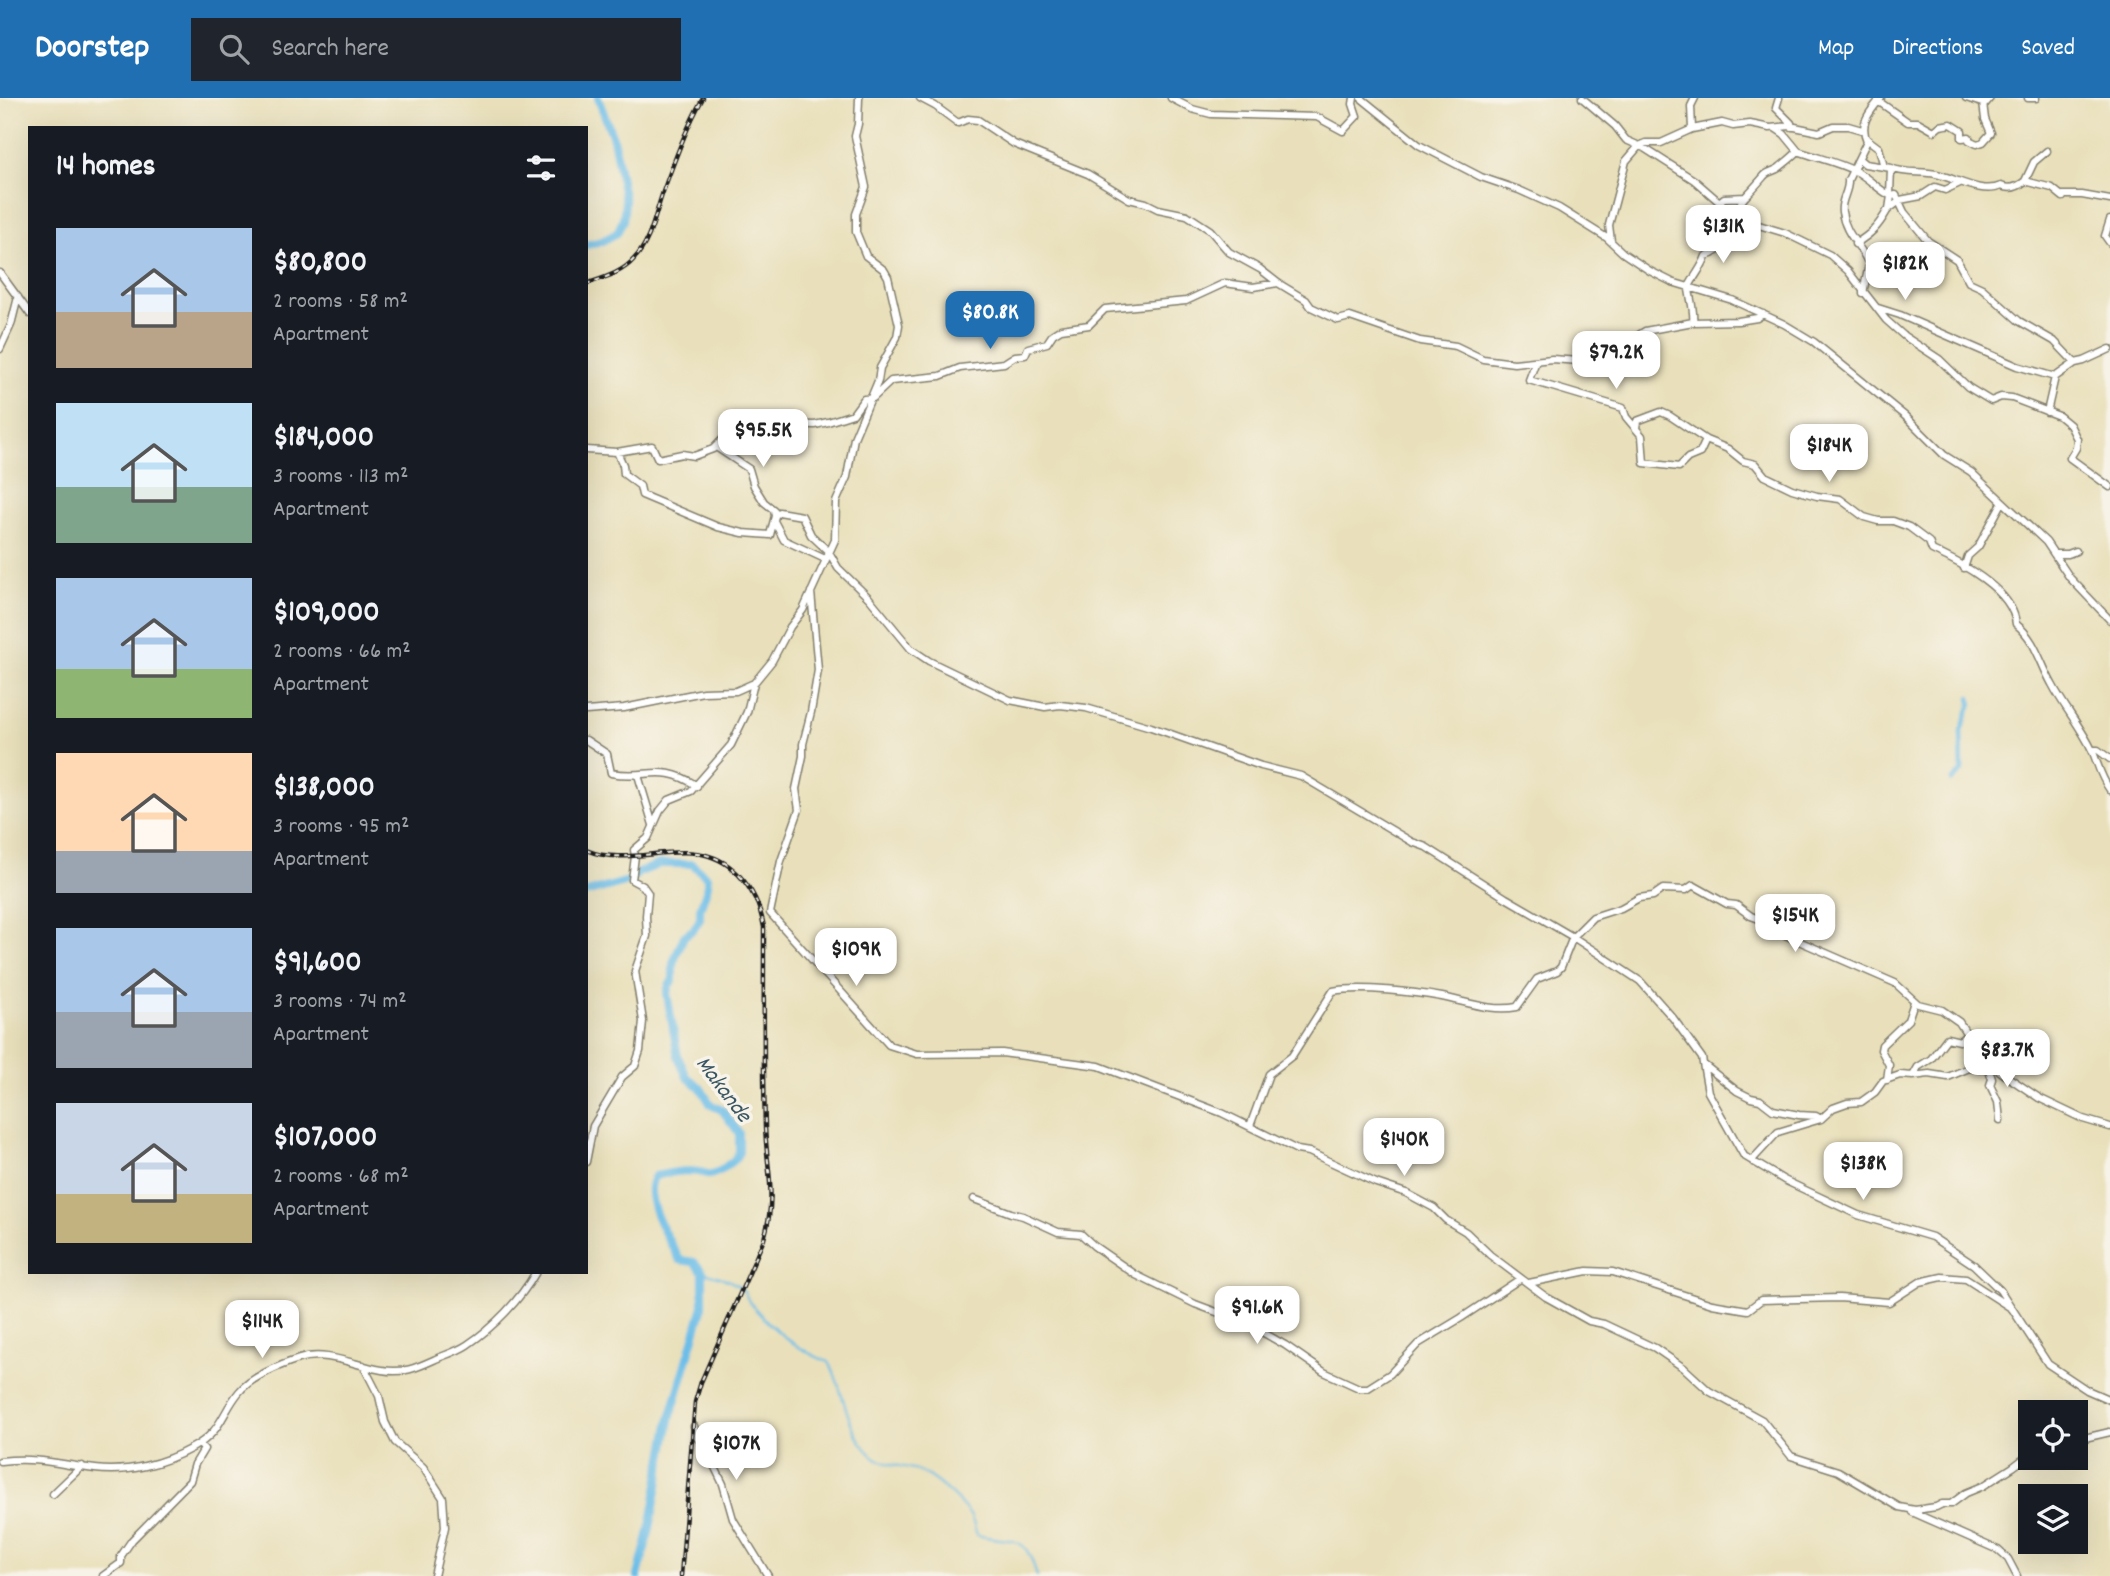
<!DOCTYPE html>
<meta charset="utf-8">
<style>
body{margin:0;font-family:Dekko,sans-serif;background:#20242c;color:#f1f3f6;height:100vh;display:flex;flex-direction:column;font-size:26px;white-space:nowrap}
*{box-sizing:border-box;margin:0}
p{font-size:23px;color:#9ea1a6}
.icon{flex:none;width:38px;height:38px;fill:none;stroke:currentColor;stroke-width:2;stroke-linecap:round;stroke-linejoin:round}
.map{position:relative;flex:1;overflow:hidden}
.side{position:absolute;left:28px;top:28px;width:560px;height:1148px;display:flex;flex-direction:column;background:#171b24;border-radius:0px;box-shadow:0 7px 28px #0002}
.side>*{flex:none}
.fabs{position:absolute;left:2018px;top:1302px;display:grid;gap:14px}
.fabs a{display:grid;place-items:center;width:70px;height:70px;border-radius:0px;background:#171b24;box-shadow:0 7px 28px #0002;font-size:35px}
.price{position:absolute;translate:-50% -60px;padding:0 16px;border-radius:14px;background:#fff;color:#222;font-size:23px;line-height:46px;filter:drop-shadow(0 2px 4px #0008)}
.price::after{content:'';position:absolute;left:50%;top:42px;width:21px;height:16px;margin-left:-10px;background:inherit;clip-path:polygon(0 0,100% 0,50% 100%)}
.price.current{background:#1f6fb2;color:#fff}
ul{padding:0;list-style:none}
li{display:flex;align-items:center;gap:21px;height:175px;padding:0 28px}
li span{display:grid;place-items:center;flex:none;width:196px;height:140px;border-radius:0px;color:#555}
li>.icon{margin-inline-start:auto}
span .icon{width:84px;height:84px;fill:#fffc;stroke-width:1}
li b{font-size:30px}
h2{display:flex;justify-content:space-between;align-items:center;height:84px;padding:0 28px;font-size:30px}
header{display:flex;align-items:center;gap:42px;box-sizing:border-box;height:98px;padding:0 35px;background:#1f6fb2;color:#fff}
header strong{font-size:33px}
nav{display:flex;gap:38px;margin-inline-start:auto;font-size:24px}
.search{width:490px;height:63px;background:#20242c;display:flex;align-items:center;gap:18px;box-sizing:border-box;padding:0 24px;border-radius:0px;color:#9ea1a6;font-size:26px}
.map>svg:first-child{display:block}
.lines{fill:none;stroke-linecap:round;stroke-linejoin:round}
.stream{stroke:#6cbee8;stroke-width:2}
.canal{stroke:#6cbee8;stroke-width:4.5}
.river{stroke:#6cbee8;stroke-width:8}
.minor-casing{stroke:#827e6c;stroke-width:9}
.minor{stroke:#fff;stroke-width:6}
.rail-casing{stroke:#1c1c1c;stroke-width:4.5}
.rail{stroke:#f7f3e8;stroke-width:2;stroke-dasharray:5;stroke-linecap:butt}
.labels{text-anchor:middle;stroke-width:7;stroke-linejoin:round;paint-order:stroke}
.water-label{font-size:23px;font-style:italic;fill:#385563;stroke:#f7f3e8}
</style>
<header>
<strong>Doorstep</strong>
<div class="search"><svg class="icon" aria-label="search" viewBox="0 0 24 24"><circle cx="10" cy="10" r="6"/><path d="M15 15l6 6"/></svg>Search here</div>
<nav><a>Map</a><a>Directions</a><a>Saved</a></nav>
</header>
<div class="map">
<svg width="2110" height="1478" viewBox="0 0 2110 1478">
<rect width="100%" height="100%" fill="#f7f3e8"/>
<filter id="ink" filterUnits="userSpaceOnUse"><feTurbulence type="fractalNoise" baseFrequency=".0143" numOctaves="2"/><feDisplacementMap in="SourceGraphic" scale="14" xChannelSelector="R" yChannelSelector="G"/><feConvolveMatrix kernelMatrix="1 2 1 2 8 2 1 2 1" color-interpolation-filters="sRGB"/></filter>
<filter id="wash" filterUnits="userSpaceOnUse"><feTurbulence type="fractalNoise" baseFrequency=".00686" numOctaves="4" result="noise"/><feDisplacementMap in="SourceGraphic" scale="28" xChannelSelector="R" yChannelSelector="G"/><feGaussianBlur stdDeviation="1.57" result="paint"/><feColorMatrix in="noise" values="0 0 0 0 0 0 0 0 0 0 0 0 0 0 0 0 0 1.4 0 .05"/><feComposite in="paint" operator="in"/></filter>
<g filter="url(#wash)">
<rect width="100%" height="100%" fill="#e9e0bb"/>
<g class="lines">
<!-- stream -->
<path class="stream" d="M703 1174C716 1177 733 1182 743 1192 746 1195 747 1202 751 1206 772 1231 799 1253 829 1264 845 1293 845 1331 871 1356 883 1368 902 1367 916 1372 933 1378 960 1403 970 1417 973 1422 975 1431 977 1437 1016 1447 1024 1432 1037 1478"/>
<!-- canal -->
<path class="canal" d="M1952 683 1962 673 1961 633 1971 606 1970 599"/>
<!-- river -->
<path class="river" d="M586 147 602 143 617 135 623 122 625 104 613 40 598 0
M586 795 632 782 638 775 660 766H692L707 779 708 787 700 811V821L694 831 684 838 673 865V882L669 887 667 896 678 959 687 979 700 989 711 1007 722 1012 739 1035V1054L735 1061 720 1073 710 1077C693 1070 673 1074 655 1078 640 1099 670 1144 680 1162L694 1164 703 1174V1208L670 1321 650 1430 638 1478"/>
</g>
</g>
<g filter="url(#ink)">
<g class="lines">
<!-- minor casing -->
<g class="minor-casing">
<path id="minor" d="M920 0 935 8 958 25 968 21 978 22 1014 46 1088 76 1129 101 1146 105 1158 111 1187 117 1210 132 1229 154 1260 171 1278 185 1306 202 1311 209 1338 222 1350 219 1420 243 1456 248 1483 261 1514 265 1552 261 1579 263 1621 248 1645 233 1693 224 1738 223 1757 220 1763 216
M1171 0 1192 11 1211 16 1317 19 1343 33 1357 18 1353 6 1354 0
M1361 0 1419 47 1481 79 1519 92 1559 110 1607 140 1623 155 1650 173 1672 184 1732 202 1784 226 1814 244 1905 318 1944 357 1971 374 2046 444 2070 480 2110 522
M1582 0 1615 28 1626 42 1644 50 1694 82 1739 121 1785 135 1830 157 1848 173 1886 222 1904 238 1939 261 1968 289 1991 303 2001 299 2012 300 2059 318 2070 327 2077 341 2076 350 2070 360 2110 389
M1779 0 1776 10 1791 25 1792 29
M1966 0 1985 6 1990 0
M2028 0H2036
M1878 3 1908 24H1918L1934 33 1940 28 1951 26 1962 33V40L1969 39V42L1977 46 1983 44 1991 35 1985 21 1983 5
M1692 31 1691 8 1695 0
M1867 41 1879 50 1884 69
M1798 53C1817 60 1837 64 1855 73 1868 79 1877 91 1891 98
M1859 61 1865 66 1891 70 1890 96
M1891 70C1904 76 1922 73 1936 76 1955 80 1982 97 2001 88 2010 92 2018 89 2025 83L2052 90 2063 99V97H2082L2110 102
M2025 83 2034 64 2047 53
M1719 104 1724 100 1745 99C1752 92 1758 85 1765 77 1769 73 1776 73 1780 69 1786 64 1793 59 1798 53L1784 36 1775 30
M1889 111 1891 98 1896 97 1904 114 1928 143 1957 162 1969 184 1982 190 2019 223 2054 243 2075 265
M2110 122 2105 138 2110 145
M1611 143 1609 127 1626 63 1639 48 1646 45H1661L1692 31 1722 25 1733 28 1750 26 1770 30 1790 28 1819 34 1833 28H1848L1862 32
M1855 146C1871 136 1878 129 1887 113 1890 109 1896 107 1900 102L1921 98 1935 89 1945 92 1960 85
M0 175 30 216
M1863 195 1869 167C1862 148 1845 137 1842 114 1840 102 1849 94 1848 82L1867 43C1859 25 1869 15 1881 0
M1878 210 1900 217 2017 268 2055 279 2075 265 2084 263 2110 251
M1693 224C1695 213 1688 193 1689 189 1694 178 1702 170 1706 158 1725 153 1730 138 1736 120 1739 112 1738 106 1745 99
M0 251 11 227 18 199
M1536 263 1529 282 1623 310 1626 319 1642 338 1644 365 1679 369 1688 360 1700 355 1706 342
M2047 314 2055 279
M1636 330 1637 323 1661 314 1670 318 1706 342 1728 351 1743 363 1755 366 1765 378 1792 391 1817 398 1840 401 1864 419 1878 423H1893L1909 429 1929 444 1932 452C1961 465 2013 492 2016 526 2036 542 2040 565 2052 586 2064 609 2081 629 2092 652 2099 668 2099 676 2110 692
M716 349 749 371 754 388 764 404 774 412 775 418
M586 352 617 354 652 348 658 361 682 356 694 358 713 351 731 333 765 330 775 326 815 327 828 324 853 316 864 301 873 300 891 283 940 278 960 270 1004 265 1015 258 1025 257 1028 250 1047 245 1053 236 1061 231 1089 227 1105 211 1186 203 1225 185 1253 189 1278 185
M617 354 623 367 624 376 640 388 642 397 718 429 743 435 770 437 775 418 779 414 802 418 811 437 829 454 838 470 869 500 911 551 929 563 1010 602 1045 609 1060 607 1086 610 1151 629 1261 668 1301 678 1412 744 1426 749 1506 800 1573 839 1640 883 1673 920 1702 960 1708 994 1744 1058 1784 1082 1858 1117 1932 1139 1974 1167 2000 1192 2048 1266 2087 1292 2110 1302
M774 423 784 442 825 461
M2054 456H2068L2076 453
M1964 470 1968 458 1978 449 2002 405
M811 494 818 572 811 614 803 646V658L796 691 799 712 781 763 770 815 889 947 917 956 1002 955 1099 968 1222 1015 1297 1052 1309 1054 1376 1085 1406 1095 1434 1110 1446 1122 1466 1134 1490 1157 1546 1199 1589 1223 1604 1226 1655 1250 1684 1270 1709 1293 1762 1322 1791 1358 1838 1373 1899 1409 1915 1412 1936 1409 1942 1406H1951L1966 1395 1983 1388 2013 1369 2030 1356
M586 613 624 610 703 594 736 593 754 585 772 563 790 529 803 512 835 442 836 404 847 379 854 340 878 283 880 270 897 239 899 227 888 179 884 172 866 158 856 134V116L866 89 855 38 858 26 859 0
M586 642 607 656 611 675C647 682 661 664 697 688
M2092 652H2098L2110 661
M638 677 653 727
M1703 966 1737 993 1751 1000 1760 1002 1773 1012 1799 1017 1816 1018 1821 1021
M1988 969 1992 981 1990 987 1998 1004 2000 1022
M1913 978 1918 969 1931 961 1947 940 1960 943 1966 937
M1887 982 1889 967 1881 952 1882 947 1908 922 1914 904
M1250 1028 1269 976 1292 958 1333 893C1361 888 1414 894 1442 899 1467 904 1492 914 1517 909L1537 881 1557 873 1561 869 1573 839 1593 819 1621 810 1639 800 1653 798 1663 791 1686 792 1693 787 1727 806 1736 807 1751 818 1762 822 1785 837 1895 885 1918 906 1942 912 1959 924 1982 959 2005 977 2039 1000 2083 1021 2110 1029
M586 1064 593 1028 622 979 635 968 640 953 643 923 635 873 647 838 646 818 648 795 643 788 632 782 635 758 634 752 648 740 660 713 669 702 691 693 731 647 747 614 754 585
M1753 1064 1754 1060 1778 1034 1821 1021 1833 1010 1847 1005 1861 1004 1875 994 1883 983 1900 977 1913 978 1929 976 1948 979 1969 970 1981 971 1991 966
M974 1101 1011 1115 1023 1118 1058 1134 1081 1136 1094 1148 1136 1177 1195 1206 1246 1225 1285 1247 1324 1274 1359 1290H1368L1390 1276 1418 1246 1461 1220 1520 1181
M1529 1185 1587 1173 1613 1174 1712 1206 1748 1212 1761 1202 1839 1200 1889 1204 1920 1184 1942 1179 1966 1181 2011 1210
M363 1267 379 1298 385 1324 395 1344 423 1369 443 1400 445 1429 434 1478
M694 1328 696 1338 708 1355 723 1386 733 1421 768 1478
M2076 1342 2110 1334
M0 1363C39 1359 57 1366 95 1371 128 1375 163 1366 192 1350 222 1334 221 1316 239 1294 251 1279 280 1267 299 1261 326 1252 356 1268 382 1272 405 1276 418 1269 438 1260 448 1256 458 1253 467 1247 494 1229 520 1202 536 1174
M53 1396 82 1368
M1912 1414 1998 1452 2008 1461 2017 1478
M103 1478 121 1465V1458L132 1442 190 1383 195 1366 204 1351 199 1346"/>
</g>
<!-- minor -->
<use href="#minor" class="minor"/>
<!-- rail casing -->
<g class="rail-casing">
<path id="rail" d="M586 186C603 180 622 175 634 161 652 142 655 115 664 91 675 61 687 28 703 0
M586 752C636 773 695 731 738 776 753 792 760 808 764 829 764 896 763 963 765 1029 767 1074 777 1096 764 1141L701 1284 695 1304 681 1478"/>
</g>
<!-- rail -->
<use href="#rail" class="rail"/>
</g>
</g>
<g class="labels">
<!-- water labels -->
<g class="water-label">
<text transform="translate(725 990) rotate(53)" y="8">Makande</text>
</g>
</g>
</svg>
<div class="fabs">
<a><svg class="icon" aria-label="locate" viewBox="0 0 24 24"><circle cx="12" cy="12" r="6"/><path d="M12 2v4M12 18v4M2 12h4M18 12h4"/></svg></a>
<a><svg class="icon" aria-label="layers" viewBox="0 0 24 24"><path d="M12 4l9 5-9 5-9-5zM3 14l9 5 9-5"/></svg></a>
</div>
<b class="price" style="left:1723px;top:167px">$131K</b>
<b class="price" style="left:1905px;top:204px">$182K</b>
<b class="price current" style="left:990px;top:253px">$80.8K</b>
<b class="price" style="left:1616px;top:293px">$79.2K</b>
<b class="price" style="left:763px;top:371px">$95.5K</b>
<b class="price" style="left:1829px;top:386px">$184K</b>
<b class="price" style="left:1795px;top:856px">$154K</b>
<b class="price" style="left:856px;top:890px">$109K</b>
<b class="price" style="left:2007px;top:991px">$83.7K</b>
<b class="price" style="left:1404px;top:1080px">$140K</b>
<b class="price" style="left:1863px;top:1104px">$138K</b>
<b class="price" style="left:1257px;top:1248px">$91.6K</b>
<b class="price" style="left:262px;top:1262px">$114K</b>
<b class="price" style="left:736px;top:1384px">$107K</b>
<section class="side">
<h2>14 homes<svg class="icon" aria-label="filters" viewBox="0 0 24 24"><path d="M4 7h16M4 17h16"/><circle cx="9" cy="7" r="2"/><circle cx="15" cy="17" r="2"/></svg></h2>
<ul>
<li><span style="background:linear-gradient(#a9c7e8 60%,#b9a48a 0)"><svg class="icon" aria-label="home" viewBox="0 0 24 24"><path d="M3 11l9-7 9 7M6 9v11h12V9"/></svg></span><div><b>$80,800</b><p>2 rooms · 58 m²</p><p>Apartment</p></div></li>
<li><span style="background:linear-gradient(#bfe0f5 60%,#7fa58c 0)"><svg class="icon" aria-label="home" viewBox="0 0 24 24"><path d="M3 11l9-7 9 7M6 9v11h12V9"/></svg></span><div><b>$184,000</b><p>3 rooms · 113 m²</p><p>Apartment</p></div></li>
<li><span style="background:linear-gradient(#a9c7e8 65%,#8fb573 0)"><svg class="icon" aria-label="home" viewBox="0 0 24 24"><path d="M3 11l9-7 9 7M6 9v11h12V9"/></svg></span><div><b>$109,000</b><p>2 rooms · 66 m²</p><p>Apartment</p></div></li>
<li><span style="background:linear-gradient(#ffd9b3 70%,#9aa5b1 0)"><svg class="icon" aria-label="home" viewBox="0 0 24 24"><path d="M3 11l9-7 9 7M6 9v11h12V9"/></svg></span><div><b>$138,000</b><p>3 rooms · 95 m²</p><p>Apartment</p></div></li>
<li><span style="background:linear-gradient(#a9c7e8 60%,#9aa5b1 0)"><svg class="icon" aria-label="home" viewBox="0 0 24 24"><path d="M3 11l9-7 9 7M6 9v11h12V9"/></svg></span><div><b>$91,600</b><p>3 rooms · 74 m²</p><p>Apartment</p></div></li>
<li><span style="background:linear-gradient(#c9d6e8 65%,#c2b280 0)"><svg class="icon" aria-label="home" viewBox="0 0 24 24"><path d="M3 11l9-7 9 7M6 9v11h12V9"/></svg></span><div><b>$107,000</b><p>2 rooms · 68 m²</p><p>Apartment</p></div></li>
</ul>
</section>
</div>
